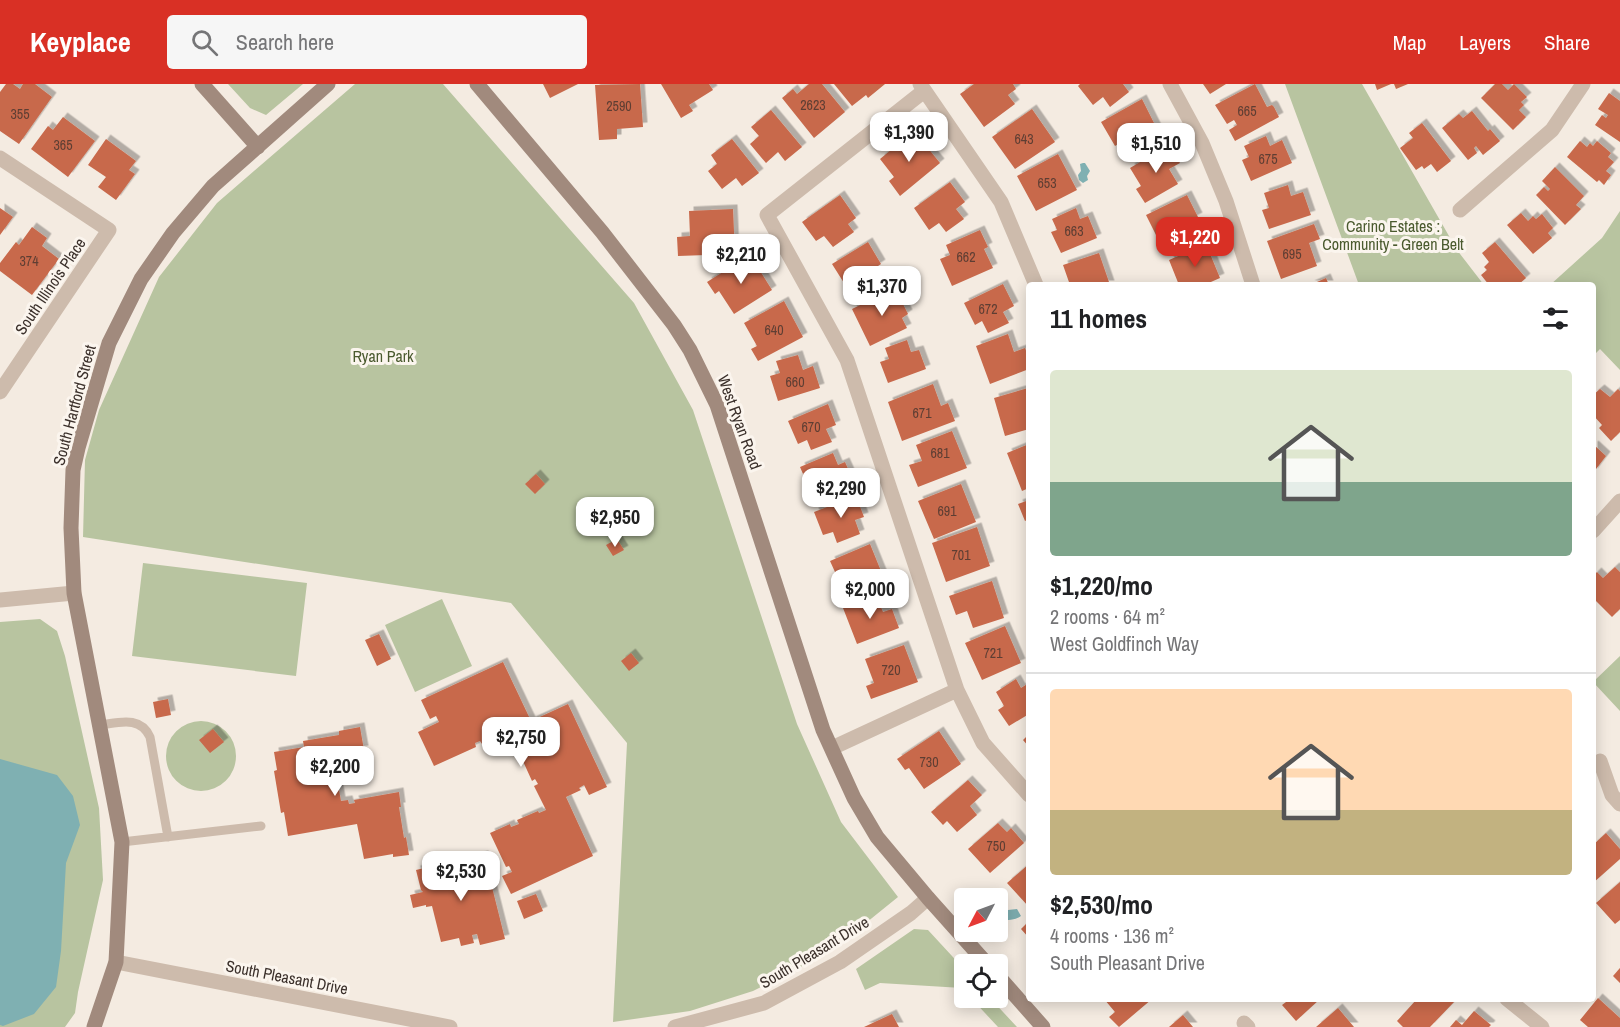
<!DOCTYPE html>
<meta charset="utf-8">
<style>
body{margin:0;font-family:"Archivo Narrow",sans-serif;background:#f6f6f6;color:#202124;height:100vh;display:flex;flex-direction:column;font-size:22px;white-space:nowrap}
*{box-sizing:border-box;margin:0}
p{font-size:20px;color:#757577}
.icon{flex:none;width:33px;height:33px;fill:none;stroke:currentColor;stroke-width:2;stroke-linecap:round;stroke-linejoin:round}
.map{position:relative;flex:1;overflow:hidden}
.panel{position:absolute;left:1026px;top:198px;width:570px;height:720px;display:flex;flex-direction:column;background:#fff;border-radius:6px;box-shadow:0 3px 15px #0003}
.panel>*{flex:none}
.needle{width:39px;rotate:229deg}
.tools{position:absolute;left:954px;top:804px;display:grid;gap:12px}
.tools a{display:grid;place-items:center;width:54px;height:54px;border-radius:6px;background:#fff;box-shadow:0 3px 15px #0003;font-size:30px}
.price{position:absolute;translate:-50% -51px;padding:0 14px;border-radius:12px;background:#fff;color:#222;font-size:20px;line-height:39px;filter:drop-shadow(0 2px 3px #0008)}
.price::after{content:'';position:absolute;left:50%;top:36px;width:18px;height:14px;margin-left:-9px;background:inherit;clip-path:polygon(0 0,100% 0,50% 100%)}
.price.current{background:#d93025;color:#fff}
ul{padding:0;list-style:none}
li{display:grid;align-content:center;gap:12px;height:318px;padding:0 24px}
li+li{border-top:2px solid #e0e0e0}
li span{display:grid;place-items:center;height:186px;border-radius:6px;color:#555}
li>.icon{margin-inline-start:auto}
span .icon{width:108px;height:108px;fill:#fffc;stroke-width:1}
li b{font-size:26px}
h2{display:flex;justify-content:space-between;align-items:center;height:72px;padding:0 24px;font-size:26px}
header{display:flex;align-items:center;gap:36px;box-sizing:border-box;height:84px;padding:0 30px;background:#d93025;color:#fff}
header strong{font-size:28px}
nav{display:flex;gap:33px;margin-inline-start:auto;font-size:21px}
.search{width:420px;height:54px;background:#f6f6f6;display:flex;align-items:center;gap:15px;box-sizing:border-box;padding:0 21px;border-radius:6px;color:#757577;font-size:22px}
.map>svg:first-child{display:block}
.green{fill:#b8c4a0}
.water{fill:#7fb0b2}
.building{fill:#c8694b;filter:url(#shadow)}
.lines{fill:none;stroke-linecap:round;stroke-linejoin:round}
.lane{stroke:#cdbbac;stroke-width:9}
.street{stroke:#cdbbac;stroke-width:15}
.secondary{stroke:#a18a7d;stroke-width:15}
.labels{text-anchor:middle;stroke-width:6;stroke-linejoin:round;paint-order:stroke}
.number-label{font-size:14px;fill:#5e3e33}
.park-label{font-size:16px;fill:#4a5a2e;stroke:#fbf5ee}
.street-label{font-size:16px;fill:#3b302b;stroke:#fbf5ee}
</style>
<header>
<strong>Keyplace</strong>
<div class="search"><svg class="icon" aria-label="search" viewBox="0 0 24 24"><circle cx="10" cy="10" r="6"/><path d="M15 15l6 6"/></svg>Search here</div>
<nav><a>Map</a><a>Layers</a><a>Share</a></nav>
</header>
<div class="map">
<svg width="1620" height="943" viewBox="0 0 1620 943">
<defs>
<filter id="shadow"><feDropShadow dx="4.5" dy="-4.5" stdDeviation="0" flood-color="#0004"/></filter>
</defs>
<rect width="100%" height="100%" fill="#f4ebe1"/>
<!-- green -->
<path class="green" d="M228 0H303L266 31 250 24Z
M355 0H443L634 219 693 326 797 640 841 738 898 813 830 868 753 907 690 927 613 938 627 659 511 519 83 453 85 376 99 326 159 193 217 119Z
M1285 0H1362L1457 166 1484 201H1359Z
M1620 127V286L1600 265 1593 272V201H1550L1602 154Z
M143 479 307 499 296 592 132 572Z
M442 515 472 582 415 608 385 541Z
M40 535 57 547 65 572 99 724 103 796 78 908 75 929 65 943H0V538Z
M1620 572V627L1593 598Z
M166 672a35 35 0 1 1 70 0a35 35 0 1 1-70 0Z
M914 845 928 846 964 885V906L962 904 880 899 865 906 856 885Z
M971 914H990L1017 943H998Z"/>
<!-- water -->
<path class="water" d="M1083 79H1085L1090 87 1087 92 1088 96 1083 99 1079 96 1078 91 1081 87 1080 80Z
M0 675 57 691 73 712 80 741 66 779 61 867 56 903 34 930 3 942 0 941Z
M1001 823 1008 826 1017 825 1021 832C1014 837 1004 837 998 833V825Z"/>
<!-- building -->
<path class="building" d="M6 0H13L20 5 23 0H35L52 13 19 60 0 47V8Z
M543 0H578L550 14Z
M640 0 643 43 617 45V55L599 56 595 1Z
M661 0H709L713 6 689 21 693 27 681 34Z
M809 0H822L845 28 814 54 782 14 793 5 797 10Z
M834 0H885L868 14 866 11 852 22Z
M974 0H1013L1016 5 1008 11 1015 20 984 43 960 10Z
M1080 0H1123L1129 8 1110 23 1103 13 1093 21 1078 2Z
M1203 0H1226L1210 10Z
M1255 0 1267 23 1272 21 1274 23 1279 33 1235 57 1229 46 1237 41 1234 36 1227 40 1215 21Z
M1375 0H1391L1377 6Z
M1394 0H1408L1396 5Z
M1495 0H1502L1508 6 1514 0 1527 13 1521 18 1524 21 1519 26 1526 33 1513 46 1481 14Z
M1609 9 1620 17V58L1595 41 1602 31 1606 34 1608 31 1598 25Z
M1142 15 1160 51 1128 69 1122 58 1115 62 1101 38Z
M1032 25 1055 58 1015 85 992 53Z
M771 26 802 63 785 77 778 68 766 79 750 60 759 52 751 43Z
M1472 27 1488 47 1490 45 1500 57 1483 71 1476 62 1474 64 1477 69 1468 76 1442 44 1459 30 1463 34Z
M63 33 95 57 68 93 31 65 48 42 53 46Z
M1422 39 1451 77 1437 88 1431 80 1424 85 1422 82 1416 86 1400 64 1413 54 1409 49Z
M914 47 940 79 900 112 889 97 894 93 880 75Z
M1266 52 1270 62 1282 56 1292 79 1251 97 1242 76 1249 73 1244 62Z
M106 55 136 77 129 86 135 90 116 116 98 103 106 93 88 81Z
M732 55 759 89 742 102 736 94 722 105 708 87 717 80 711 71Z
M1580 57 1587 63 1590 59 1593 62 1597 57 1611 69 1608 73 1614 78 1606 87 1611 91 1604 101 1599 96 1597 98 1567 73Z
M1169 61 1180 79 1169 85 1178 100 1145 119 1136 105 1141 102 1130 84Z
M1058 70 1077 106 1036 127 1017 92Z
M1555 83 1584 112 1576 121 1581 125 1565 141 1536 111 1544 103 1548 107 1550 105 1542 97Z
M950 98 965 118 956 125 964 135 946 148 939 139 929 146 914 124Z
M1288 101 1291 112 1303 108 1311 131 1269 145 1262 126 1269 124 1264 109Z
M840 111 856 134 848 140 854 148 833 163 824 152 816 157 802 138Z
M1187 111 1198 133 1186 139 1191 150 1173 159 1168 148 1157 153 1146 131Z
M0 124 13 133 0 151Z
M1076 124 1080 135 1088 132 1097 154 1061 169 1051 148 1057 146 1052 135Z
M733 125 735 170 678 172 677 153 690 152 689 127Z
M1521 129 1528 137 1533 132 1536 135 1542 130 1553 144 1548 149 1552 154 1533 170 1507 141Z
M1314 140 1320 155 1309 159 1317 182 1281 195 1267 157Z
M32 143 47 154 42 162 59 175 32 211 0 187V179L16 158 19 161Z
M980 146 988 163 984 165 993 184 952 202 940 175 950 171 946 161Z
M868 158 881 180 872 186 879 196 858 209 850 196 844 199 832 180Z
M1495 158 1526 194 1518 201H1500L1498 199 1489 201 1481 191 1487 186 1484 183 1489 178 1482 169Z
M1206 160 1220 194 1204 201H1179L1169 176Z
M1099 169 1110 201H1070L1063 181Z
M750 171 772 206 734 230 719 207 715 210 707 198Z
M1326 194 1329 201H1310Z
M1003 200 1014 222 1003 228 1009 239 988 249 982 237 975 241 964 219Z
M895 204 908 230 902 234 907 244 870 262 852 225Z
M784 217 803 253 758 277 751 265 757 262 744 239Z
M1008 250 1014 268 1025 264 1029 275V285L990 300 976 262Z
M907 256 911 268 919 266 926 285 888 299 880 278 889 275 885 264Z
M798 271 803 286 813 282 820 304 778 317 770 292 780 289 776 277Z
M933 300 941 322 948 319 955 337 902 357 888 318Z
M1028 304 1029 345 1005 352 994 314Z
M1600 305 1610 313 1618 305 1620 307V348L1611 357 1599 344 1602 341 1593 331V317L1596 315 1593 311Z
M828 320 836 341 826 345 832 358 811 366 807 356 798 360 788 337Z
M952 347 967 384 918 403 909 381 922 377 916 361Z
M1029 360V404L1022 407 1007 369Z
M1594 361 1606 372 1593 389V362Z
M833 369 838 381 845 378 853 396 813 413 800 383Z
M536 390 545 400 535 410 525 400Z
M961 400 976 438 934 455 918 417Z
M856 412 864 433 855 436 860 450 837 459 833 448 823 451 814 428Z
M1029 416V435L1025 437 1018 420Z
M977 443 990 482 946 498 932 459Z
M617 455 624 466 613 472 606 461Z
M870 460 885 497 839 516 833 502 840 499 830 477Z
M1615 483 1620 488V525L1612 533 1593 514V492L1597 488 1603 494Z
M992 497 1004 534 973 544 967 527 956 531 949 512Z
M876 511 883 528 892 525 899 544 857 560 843 524Z
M1005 542 1021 579 982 596 965 559Z
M379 550 391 575 377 582 365 556Z
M904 561 918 598 871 615 866 602 874 599 865 575Z
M631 569 639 579 629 587 621 577Z
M503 578 531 637 568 620 607 703 589 711 584 701 579 704 581 706 566 713 593 772 511 810 502 792 512 788 509 782 506 783 490 749 510 740 511 743 519 740 517 736 538 727 539 729 546 726 534 702 538 700 535 695 532 697 522 675 526 673 523 667 519 669 507 644 502 647 503 650 482 660 480 657 475 659 476 663 434 682 418 648 439 638 436 632 430 635 421 616Z
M1016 595 1021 604 1029 599V630L1009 642 998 626 1004 622 996 608Z
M168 615 171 631 156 634 153 618Z
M360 643 364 666 343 669 344 676 334 678 341 717 348 716 349 720 355 719 354 716 399 708 401 723H399L404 754 406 753 409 771 393 773V770L364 775 357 740 288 752 284 728 281 729 274 687 277 686 274 668 304 663 303 657 339 651V647Z
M213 645 224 658 210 669 199 656Z
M939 647 961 680 924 705 909 684 905 686 897 675Z
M1029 650V663L1023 656Z
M968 696 982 711 970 722 977 731 957 748 947 737 943 741 931 728Z
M998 739 1007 748 1011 744 1024 759 990 789 968 765Z
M1606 749 1620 765V775L1593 799V761Z
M484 771 505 855 480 861 477 850 472 851 474 859 461 862 459 854 441 858 432 822 426 823V821L413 824 410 811 423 808 421 806 416 786 436 781 439 793 444 791 442 782 455 778 457 788 462 786 460 777Z
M1029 780V821L1028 822 1007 799Z
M1620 798V836L1615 840 1596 819Z
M536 810 543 827 524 835 517 817Z
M1029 837V854L1021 845Z
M1620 884V899L1613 892Z
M1598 914 1620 934V943H1588L1580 936Z
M1104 915H1152L1119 943 1109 933 1115 928Z
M1290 915H1320L1296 937 1282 921Z
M1417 915H1451L1454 918 1430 943H1403L1397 937Z
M1338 924 1354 943H1316Z
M1474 927 1491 941 1489 943H1450L1456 936 1462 941Z
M892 930 899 943H864Z
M1183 931 1193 943H1169Z"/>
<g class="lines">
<!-- lane -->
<path class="lane" d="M99 641C118 639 140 631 150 653L168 753
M122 758 261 742"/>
<!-- street -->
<path class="street" d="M920 0 1001 118 1036 201
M1170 0 1202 59 1226 117 1253 201
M924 7 767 131 847 276 957 606 983 659 1029 711
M0 74 109 146 0 308
M1460 126 1552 46 1583 0
M1593 447 1620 417
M0 516 74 509
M832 664 957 606
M1600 677 1612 711 1620 720
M116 878 450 943
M1507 915 1542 943
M1244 939 1248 943
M675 943 764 919 840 878 911 829 928 814"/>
<!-- secondary -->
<path class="secondary" d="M202 0 258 63
M477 0 602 148 674 241 690 266 717 321 823 646 854 714 877 753 928 814 987 880
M998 892 1043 943
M94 943 116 878 122 758 74 509 71 444 73 386 78 364 109 259 141 195 173 149 213 102 328 0"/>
</g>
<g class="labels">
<!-- number labels -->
<g class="number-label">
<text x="813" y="26">2623</text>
<text x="619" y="27">2590</text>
<text x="1247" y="32">665</text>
<text x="20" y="35">355</text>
<text x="1024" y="60">643</text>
<text x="63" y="66">365</text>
<text x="1268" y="80">675</text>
<text x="1047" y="104">653</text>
<text x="1074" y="152">663</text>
<text x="1292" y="175">695</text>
<text x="966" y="178">662</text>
<text x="29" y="182">374</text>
<text x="988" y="230">672</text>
<text x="774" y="251">640</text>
<text x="795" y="303">660</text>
<text x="922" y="334">671</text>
<text x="811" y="348">670</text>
<text x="940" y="374">681</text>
<text x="947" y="432">691</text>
<text x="961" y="476">701</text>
<text x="993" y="574">721</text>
<text x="891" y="591">720</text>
<text x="929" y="683">730</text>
<text x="996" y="767">750</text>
</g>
<!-- park labels -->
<g class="park-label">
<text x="1393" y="148">Carino Estates :<tspan x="1393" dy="18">Community - Green Belt</tspan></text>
<text x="383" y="278">Ryan Park</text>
</g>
<!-- street labels -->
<g class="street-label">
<text transform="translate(50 202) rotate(-56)" y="6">South Illinois Place</text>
<text transform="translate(74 321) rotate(-75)" y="6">South Hartford Street</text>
<text transform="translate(740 338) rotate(70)" y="6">West Ryan Road</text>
<text transform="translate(814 868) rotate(-31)" y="6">South Pleasant Drive</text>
<text transform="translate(287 893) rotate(11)" y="6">South Pleasant Drive</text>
</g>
</g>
</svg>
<div class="tools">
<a><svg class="needle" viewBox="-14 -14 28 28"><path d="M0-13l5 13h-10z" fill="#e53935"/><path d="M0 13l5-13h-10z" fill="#757577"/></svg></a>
<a><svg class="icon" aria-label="locate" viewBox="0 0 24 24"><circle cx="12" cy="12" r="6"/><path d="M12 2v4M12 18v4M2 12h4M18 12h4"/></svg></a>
</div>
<b class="price" style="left:909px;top:79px">$1,390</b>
<b class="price" style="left:1156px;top:90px">$1,510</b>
<b class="price current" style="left:1195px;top:184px">$1,220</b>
<b class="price" style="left:741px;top:201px">$2,210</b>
<b class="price" style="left:882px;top:233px">$1,370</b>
<b class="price" style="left:841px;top:435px">$2,290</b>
<b class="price" style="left:615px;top:464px">$2,950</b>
<b class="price" style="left:870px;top:536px">$2,000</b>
<b class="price" style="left:521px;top:684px">$2,750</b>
<b class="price" style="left:335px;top:713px">$2,200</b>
<b class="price" style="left:461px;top:818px">$2,530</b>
<section class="panel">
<h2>11 homes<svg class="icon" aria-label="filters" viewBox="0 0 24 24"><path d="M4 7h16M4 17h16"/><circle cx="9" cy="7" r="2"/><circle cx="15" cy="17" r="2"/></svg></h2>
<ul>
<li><span style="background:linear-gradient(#dfe7d0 60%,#7fa58c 0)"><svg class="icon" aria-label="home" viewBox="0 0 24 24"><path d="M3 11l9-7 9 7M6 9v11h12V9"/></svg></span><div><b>$1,220/mo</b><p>2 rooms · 64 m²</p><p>West Goldfinch Way</p></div></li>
<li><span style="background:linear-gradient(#ffd9b3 65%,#c2b280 0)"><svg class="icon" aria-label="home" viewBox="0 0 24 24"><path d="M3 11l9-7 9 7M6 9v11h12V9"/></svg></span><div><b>$2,530/mo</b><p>4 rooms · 136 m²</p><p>South Pleasant Drive</p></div></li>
</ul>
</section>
</div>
